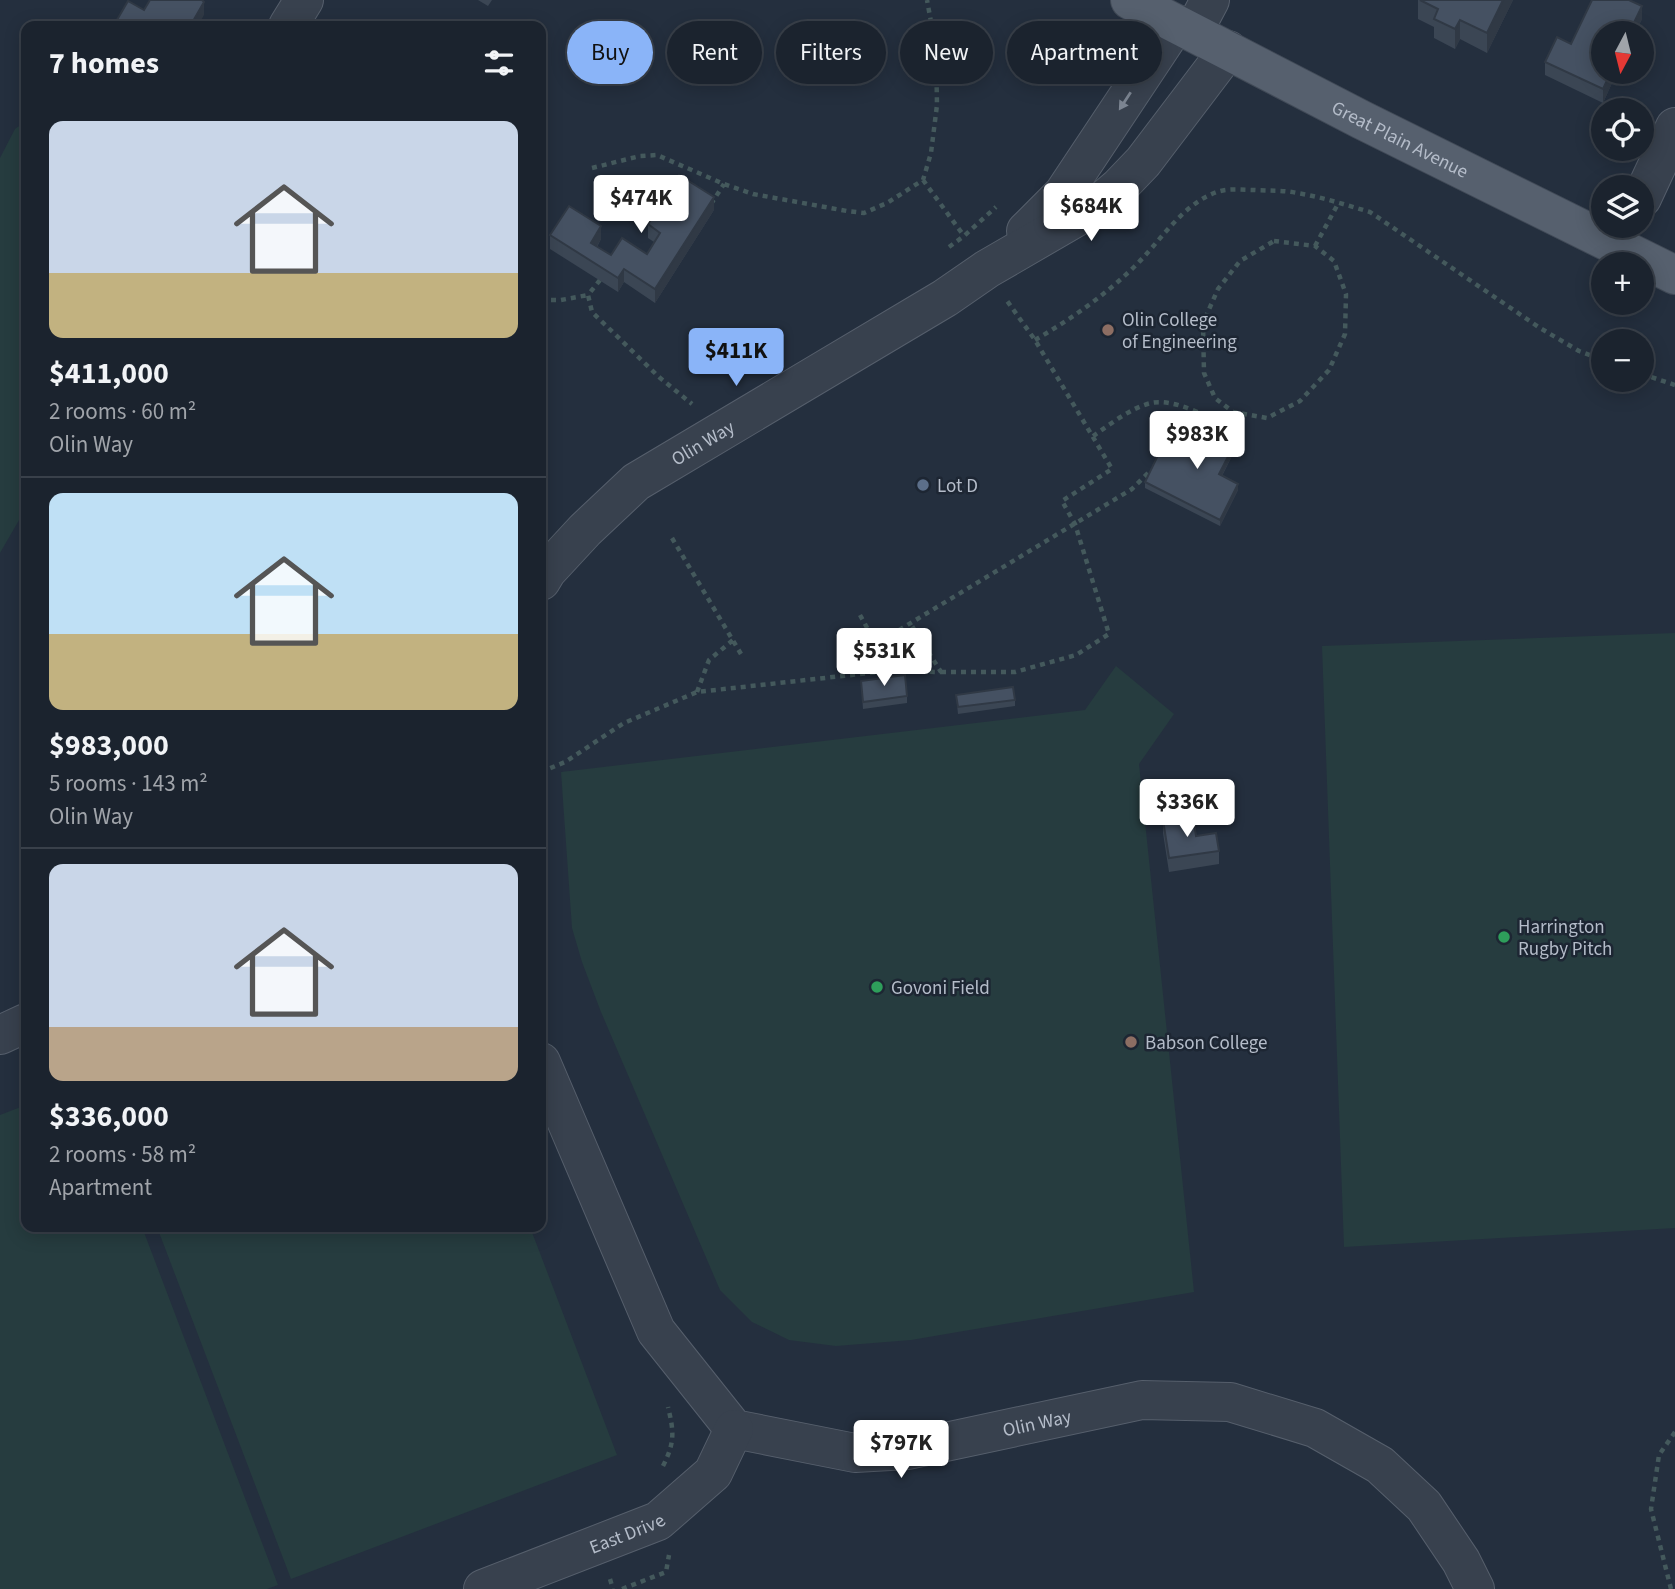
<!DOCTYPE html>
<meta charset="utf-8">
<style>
body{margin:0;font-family:"Source Sans 3",sans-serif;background:#242b36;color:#f1f3f6;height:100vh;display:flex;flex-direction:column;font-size:26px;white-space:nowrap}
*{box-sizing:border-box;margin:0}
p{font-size:23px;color:#a0a4aa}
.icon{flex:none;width:38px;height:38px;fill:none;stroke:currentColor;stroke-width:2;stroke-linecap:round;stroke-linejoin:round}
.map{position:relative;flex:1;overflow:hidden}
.sheet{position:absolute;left:21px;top:21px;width:525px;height:1211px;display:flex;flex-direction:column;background:#1b232e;border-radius:14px;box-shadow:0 4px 18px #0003,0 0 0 2px #39404a}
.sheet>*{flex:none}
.hud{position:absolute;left:567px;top:21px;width:665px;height:63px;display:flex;gap:14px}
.needle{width:46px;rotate:187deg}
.buttons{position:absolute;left:1591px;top:21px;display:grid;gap:14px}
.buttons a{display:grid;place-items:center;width:63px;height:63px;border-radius:50%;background:#1b232e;box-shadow:0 4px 18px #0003,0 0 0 2px #39404a;font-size:35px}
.price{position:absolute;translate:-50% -60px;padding:0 16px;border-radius:7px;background:#fff;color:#222;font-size:23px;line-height:46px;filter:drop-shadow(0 2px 4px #0008)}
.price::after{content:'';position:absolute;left:50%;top:42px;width:21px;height:16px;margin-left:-10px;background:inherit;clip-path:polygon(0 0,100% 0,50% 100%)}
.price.selected{background:#8ab4f8;color:#111}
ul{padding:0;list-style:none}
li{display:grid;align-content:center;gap:14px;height:371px;padding:0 28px}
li+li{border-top:2px solid #39404a}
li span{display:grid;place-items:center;height:217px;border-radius:14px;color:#555}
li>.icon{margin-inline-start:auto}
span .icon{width:126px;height:126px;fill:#fffc;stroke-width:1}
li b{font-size:30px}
h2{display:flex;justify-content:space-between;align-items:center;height:84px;padding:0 28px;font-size:30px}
.tag{padding:0 24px;border-radius:32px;background:#1b232e;box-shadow:0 4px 18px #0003,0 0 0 2px #39404a;font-size:24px;line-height:63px}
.tag.selected{background:#8ab4f8;color:#111}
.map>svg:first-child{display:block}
.green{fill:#263c3f}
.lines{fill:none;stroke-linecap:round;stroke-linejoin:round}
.minor-casing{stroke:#565f6c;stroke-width:40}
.major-casing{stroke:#414a57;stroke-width:40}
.path{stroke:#44595c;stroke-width:4.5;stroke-dasharray:5 5;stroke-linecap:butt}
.minor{stroke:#38414e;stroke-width:38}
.major{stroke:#56606e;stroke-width:38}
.wall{fill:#3b4654}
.shaded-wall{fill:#303945}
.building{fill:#455162;stroke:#303945;stroke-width:2}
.oneway{fill:#7c8592}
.education-dot{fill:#8d6e63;stroke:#1d2633;stroke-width:2.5}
.service-dot{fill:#5c6f8a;stroke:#1d2633;stroke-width:2.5}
.leisure-dot{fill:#2e9e5b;stroke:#1d2633;stroke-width:2.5}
.labels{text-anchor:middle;stroke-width:5;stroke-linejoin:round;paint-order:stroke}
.street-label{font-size:19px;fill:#b4bcc9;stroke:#1d2633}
.poi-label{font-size:19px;fill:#b4bcc9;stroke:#1d2633;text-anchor:start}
</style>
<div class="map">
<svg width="1675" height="1589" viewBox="0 0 1675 1589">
<rect width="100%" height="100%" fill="#242f3e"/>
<!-- green -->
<path class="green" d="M26 121V508L0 553V158L15 129Z
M1675 633V1228L1344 1247 1322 646Z
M1116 666 1174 714 1139 764 1194 1292 911 1340 836 1346 789 1340 752 1322 720 1290 601 1012 582 962 572 928 561 772 1085 710Z
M26 1105V1227H142L278 1585 267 1589H0V1115Z
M157 1227H530L617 1455 291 1579Z"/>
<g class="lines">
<!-- minor casing -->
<g class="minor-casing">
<g id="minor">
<path d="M288 26 304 0"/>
<path d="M1193 32 1210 0"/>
<path d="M1642 198 1675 127"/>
<path d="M1026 231 1063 194 1176 24"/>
<path id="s1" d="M541 581 547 571 585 530 636 482 945 298 987 269 1099 204 1119 187 1143 162 1228 50"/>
<path d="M0 1035 26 1023"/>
<path id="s2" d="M541 1062 656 1331 734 1429 855 1453 908 1450 1142 1400 1230 1402 1315 1428 1380 1465 1424 1506 1461 1561 1475 1589"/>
<path id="s3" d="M483 1589 658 1521 713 1473 734 1429"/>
</g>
</g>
<!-- major casing -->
<g class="major-casing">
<g id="major">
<path id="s4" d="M1130 0 1362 120 1675 275"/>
</g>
</g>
<!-- path -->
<path class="path" d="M1060 23C1078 36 1100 51 1095 77
M592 168 640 156 657 155 724 184 753 194 847 211 864 213 887 203 923 180 931 153 937 105 936 49 927 0
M923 180 964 236
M711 204 724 184
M1274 241 1315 246 1334 261 1346 294 1345 334 1329 370 1300 401 1267 418 1233 412 1215 398 1204 373 1203 323 1218 289 1240 261Z
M1315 246 1339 202
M949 247 964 236 996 207
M600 280 588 295 592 312 659 377 692 404
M541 300H561L588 295
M1035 340C1071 319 1104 296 1134 267 1160 242 1182 204 1217 192 1228 188 1243 190 1254 190 1269 191 1283 190 1297 193 1322 197 1346 205 1370 212L1540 328 1579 351 1603 360
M1642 374 1675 385
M1093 436C1111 424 1130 408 1151 403 1173 398 1207 416 1226 426L1233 412
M672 538 741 654
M860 615 876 644 1132 489 1149 472
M941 672H1015L1076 655 1109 634 1075 524 1062 501 1112 469 1035 340 1005 298
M697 692 709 660 733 640
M541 772 565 762 624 723 697 692 888 671 941 672 910 623
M663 1466C675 1442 674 1432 668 1407
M610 1579 613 1589
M622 1589 666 1572 669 1555
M1671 1589 1651 1509 1659 1455 1675 1432"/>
<!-- minor -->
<use href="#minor" class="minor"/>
<!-- major -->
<use href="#major" class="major"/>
</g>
<!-- wall -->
<path class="wall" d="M478 0H492L488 6Z
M1418 0H1513L1487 53 1460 39 1455 49 1434 38V27L1418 19Z
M1642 19 1635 33H1603V72H1617L1603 103 1545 75V62L1571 44Z
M714 210 655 303 624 282 618 292 550 249V235L601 239 597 247 611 255 647 254 654 242 648 238V224Z
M1231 438 1230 441 1235 450 1222 476 1238 490 1220 526 1145 488V482L1181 454Z
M861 681 907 696V703L863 709Z
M956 695 1015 700V706L958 714Z
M1163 820 1219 851V864L1169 872 1163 833Z"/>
<!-- shaded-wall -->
<path class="shaded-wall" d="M1503 0H1513L1487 53V33Z
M204 2V15L198 26H192V23Z
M1642 6V19L1635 33H1629Z
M1460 20V39L1455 49V29Z
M1611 72H1617L1603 103V89Z
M714 197V210L655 303V289Z
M601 226V239L591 256V243Z
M624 269V282L618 292V278Z
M1235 443V450L1219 481V474Z
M1238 484V490L1220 526V520Z"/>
<!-- building -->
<path class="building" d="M150 0H202L204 2 192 23 197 26H116L114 25 128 1 144 10Z
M1420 0H1503L1487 33 1460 20 1455 29 1434 19 1438 9Z
M1592 0H1629L1642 6 1629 33H1603V72H1611L1603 89 1545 62 1557 37 1571 44Z
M679 175 714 197 655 289 624 269 618 278 550 235 569 206 601 226 591 243 611 255 622 238 647 254 660 233 648 224Z
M1211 421 1231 431 1227 440 1235 443 1219 474 1238 484 1220 520 1145 482 1163 445 1181 454 1196 424 1206 429Z
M905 675 907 696 863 702 861 681Z
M1013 687 1015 700 958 707 956 695Z
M1193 816 1196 836 1216 833 1219 851 1169 858 1163 820Z"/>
<!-- one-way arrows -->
<defs><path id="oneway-solid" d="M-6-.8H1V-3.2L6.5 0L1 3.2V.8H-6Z" transform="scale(1.75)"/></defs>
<use class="oneway" href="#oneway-solid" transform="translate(1125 101) rotate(123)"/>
<!-- markers -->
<g class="education-dot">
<circle cx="1108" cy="330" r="7"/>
<circle cx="1131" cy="1042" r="7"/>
</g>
<circle class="service-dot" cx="923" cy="485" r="7"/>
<g class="leisure-dot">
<circle cx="1504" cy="937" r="7"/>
<circle cx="877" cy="987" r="7"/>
</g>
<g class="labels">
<!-- street labels -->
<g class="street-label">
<text dy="7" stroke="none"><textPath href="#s4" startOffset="304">Great Plain Avenue</textPath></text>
<text dy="7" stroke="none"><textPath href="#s1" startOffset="215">Olin Way</textPath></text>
<text dy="7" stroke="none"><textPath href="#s2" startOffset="726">Olin Way</textPath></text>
<text dy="7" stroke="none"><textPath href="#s3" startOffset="154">East Drive</textPath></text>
</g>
<!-- poi labels -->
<g class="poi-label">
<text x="1122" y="326">Olin College<tspan x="1122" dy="22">of Engineering</tspan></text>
<text x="937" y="492">Lot D</text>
<text x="1518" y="933">Harrington<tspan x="1518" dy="22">Rugby Pitch</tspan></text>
<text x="891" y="994">Govoni Field</text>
<text x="1145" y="1049">Babson College</text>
</g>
</g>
</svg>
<div class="buttons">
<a><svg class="needle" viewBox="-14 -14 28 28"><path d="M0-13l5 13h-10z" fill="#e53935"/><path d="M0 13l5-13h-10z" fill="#a0a4aa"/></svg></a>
<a><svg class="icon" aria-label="locate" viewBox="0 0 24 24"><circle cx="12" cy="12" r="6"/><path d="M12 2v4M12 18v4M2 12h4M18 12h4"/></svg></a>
<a><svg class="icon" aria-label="layers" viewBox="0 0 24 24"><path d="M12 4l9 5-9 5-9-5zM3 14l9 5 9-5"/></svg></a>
<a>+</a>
<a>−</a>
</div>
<b class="price" style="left:641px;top:235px">$474K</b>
<b class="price" style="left:1091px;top:243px">$684K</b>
<b class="price selected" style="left:736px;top:388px">$411K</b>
<b class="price" style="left:1197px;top:471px">$983K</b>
<b class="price" style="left:884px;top:688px">$531K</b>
<b class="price" style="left:1187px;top:839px">$336K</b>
<b class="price" style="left:901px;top:1480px">$797K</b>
<div class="hud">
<a class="tag selected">Buy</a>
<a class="tag">Rent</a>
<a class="tag">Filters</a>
<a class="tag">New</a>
<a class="tag">Apartment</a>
</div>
<section class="sheet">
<h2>7 homes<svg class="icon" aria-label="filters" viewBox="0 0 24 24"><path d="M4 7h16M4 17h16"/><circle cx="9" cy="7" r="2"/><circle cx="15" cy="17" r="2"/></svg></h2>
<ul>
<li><span style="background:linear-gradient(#c9d6e8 70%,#c2b280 0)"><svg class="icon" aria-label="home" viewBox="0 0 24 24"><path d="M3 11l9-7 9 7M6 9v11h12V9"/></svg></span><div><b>$411,000</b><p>2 rooms · 60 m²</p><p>Olin Way</p></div></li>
<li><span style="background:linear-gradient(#bfe0f5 65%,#c2b280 0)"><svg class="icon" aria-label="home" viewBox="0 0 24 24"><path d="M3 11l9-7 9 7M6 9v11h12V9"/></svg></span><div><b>$983,000</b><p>5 rooms · 143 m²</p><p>Olin Way</p></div></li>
<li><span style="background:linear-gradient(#c9d6e8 75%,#b9a48a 0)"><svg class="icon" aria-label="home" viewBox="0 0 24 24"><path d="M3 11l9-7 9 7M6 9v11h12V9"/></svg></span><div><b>$336,000</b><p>2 rooms · 58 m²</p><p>Apartment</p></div></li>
</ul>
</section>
</div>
